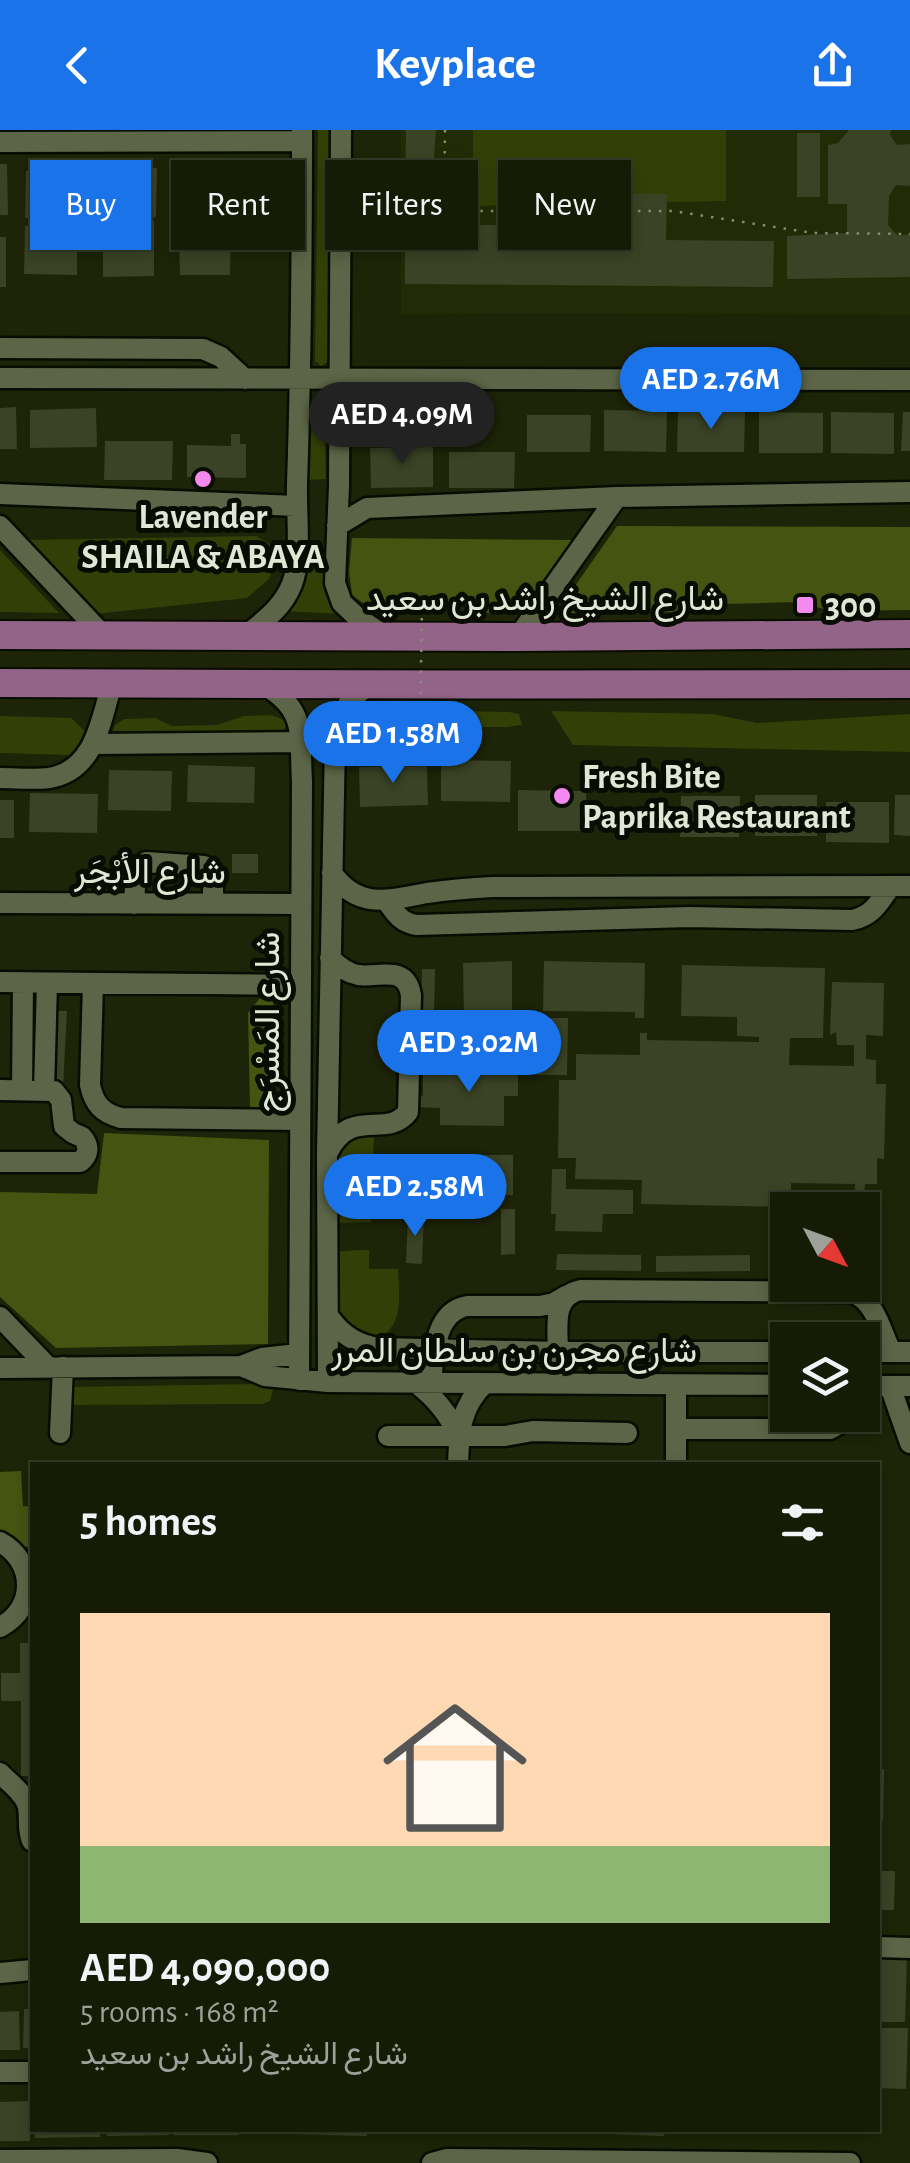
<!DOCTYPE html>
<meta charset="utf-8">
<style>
body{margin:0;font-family:"Alegreya Sans",Vazirmatn,sans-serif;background:#1f240f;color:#f1f3f6;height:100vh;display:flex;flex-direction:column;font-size:38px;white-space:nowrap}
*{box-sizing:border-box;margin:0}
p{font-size:32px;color:#9ea19a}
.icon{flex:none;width:55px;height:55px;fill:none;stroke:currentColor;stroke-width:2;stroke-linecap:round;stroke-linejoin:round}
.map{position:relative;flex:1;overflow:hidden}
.drawer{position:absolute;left:30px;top:1332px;width:850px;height:670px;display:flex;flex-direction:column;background:#161b05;border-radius:0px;box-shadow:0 5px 15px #0003,0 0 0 2px #353927}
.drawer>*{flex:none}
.banner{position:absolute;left:30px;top:30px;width:850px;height:90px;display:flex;gap:20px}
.needle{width:65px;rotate:131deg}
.buttons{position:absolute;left:770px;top:1062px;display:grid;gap:20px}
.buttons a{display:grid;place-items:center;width:110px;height:110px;border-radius:0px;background:#161b05;box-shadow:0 5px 15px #0003,0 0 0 2px #353927;font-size:50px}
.price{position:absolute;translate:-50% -85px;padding:0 22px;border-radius:35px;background:#1a73e8;color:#fff;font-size:32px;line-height:65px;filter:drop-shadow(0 2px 5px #0008)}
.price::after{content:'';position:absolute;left:50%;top:60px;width:30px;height:22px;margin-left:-15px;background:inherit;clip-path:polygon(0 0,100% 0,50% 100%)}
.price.selected{background:#222;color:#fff}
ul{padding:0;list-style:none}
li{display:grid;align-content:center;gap:20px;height:530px;padding:0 50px}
li span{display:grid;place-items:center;height:310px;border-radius:0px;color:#555}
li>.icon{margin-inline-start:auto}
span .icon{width:180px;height:180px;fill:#fffc;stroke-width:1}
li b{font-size:42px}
h2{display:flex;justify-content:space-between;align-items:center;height:120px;padding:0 50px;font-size:42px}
.pill{padding:0 35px;border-radius:0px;background:#161b05;box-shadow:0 5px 15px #0003,0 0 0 2px #353927;font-size:35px;line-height:90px}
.pill.selected{background:#1a73e8;color:#fff}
header{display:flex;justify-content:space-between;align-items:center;height:130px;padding:0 50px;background:#1a73e8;color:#fff;font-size:45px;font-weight:700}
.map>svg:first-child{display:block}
.built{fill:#222b06}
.green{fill:#333f07}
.forest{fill:#455410}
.building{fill:#3a4325}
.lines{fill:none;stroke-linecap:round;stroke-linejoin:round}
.minor-casing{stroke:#070d00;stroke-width:25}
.major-casing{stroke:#070d00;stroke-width:32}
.path{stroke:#868d76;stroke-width:2.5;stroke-dasharray:2.5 8;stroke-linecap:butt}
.minor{stroke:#5c6547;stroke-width:20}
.major{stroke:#936488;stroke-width:28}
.path-bridge{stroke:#868d76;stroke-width:2.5;stroke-dasharray:2.5 8;stroke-linecap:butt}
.poi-dot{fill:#f489f0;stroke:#080c02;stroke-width:4}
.labels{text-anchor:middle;stroke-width:10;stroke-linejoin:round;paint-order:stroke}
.poi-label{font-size:35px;font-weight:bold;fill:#e1e7d5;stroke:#080c02;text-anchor:start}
.street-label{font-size:35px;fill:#e1e7d5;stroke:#080c02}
</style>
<header><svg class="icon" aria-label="back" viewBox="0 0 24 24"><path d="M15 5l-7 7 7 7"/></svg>Keyplace<svg class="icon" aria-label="share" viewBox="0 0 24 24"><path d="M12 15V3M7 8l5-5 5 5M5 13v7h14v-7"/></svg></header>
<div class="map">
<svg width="910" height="2033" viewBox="0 0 910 2033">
<rect width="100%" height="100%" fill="#1d2407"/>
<!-- built -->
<path class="built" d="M401 0H910V185L511 183 401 185Z"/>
<!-- green -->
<path class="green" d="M318 0H330L328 232 321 236 315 231Z
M473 0H726V71L473 76Z
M324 266 326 349 304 350 314 267Z
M256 406 270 414 276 425 269 449 247 468 94 484 25 410Z
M307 417H322L325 464 340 484 283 481Z
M0 420 59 483 0 482Z
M364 579 509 582 519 584 522 595 507 597H357L353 589Z
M551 581 713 584 757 593 910 584V622L573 615Z
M271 585 285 590 287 595 282 601 122 609 112 604 115 595 124 589 155 588 172 596 217 595 244 586Z
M0 586 71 588 86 602 73 625 0 623Z
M345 1005H374L371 1092 342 1093 334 1090 328 1019Z
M358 1120H369V1139H398C399 1160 404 1195 381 1206 374 1209 364 1210 357 1212L333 1199V1122Z
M261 1254 273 1260 270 1271 262 1274 70 1275 68 1257Z"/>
<!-- forest -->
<path class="forest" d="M617 396 910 397V480L832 481 797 472 726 474 710 482 556 483Z
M352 408 572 410 521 481 491 484 462 473 408 475 395 483 375 482 352 465 349 441Z
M261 867H273L275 979 250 977 248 883Z
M104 1003 269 1010 268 1214 56 1218 0 1167V1062L97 1064Z
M21 1341 23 1376 32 1377V1417L15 1416 0 1405V1342Z"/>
<!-- building -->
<path class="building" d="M406 0H436L431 65 446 64V85L405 84Z
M849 0H891L890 5 897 15 910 14V56L896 55 889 66 888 95 898 106 910 104V147L787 149V106L847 103V74H828V15L838 13Z
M797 3H820V67H797Z
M0 34H7L8 85H0Z
M99 37 157 38 156 87 98 86Z
M26 41 77 42V89L25 88Z
M175 42 228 43 227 94 174 93Z
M523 63 667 64 666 110 774 111 773 157 405 154V95H523Z
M103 91H154V146L103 147Z
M25 96H77V101H84V111H77V145L24 144Z
M231 100 230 145H180L179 101Z
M0 107H6V157H0Z
M16 277 17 319H0V278Z
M96 278 97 317 30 318V280Z
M604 280 667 281 666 322 604 321Z
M678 282H745L744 322H677Z
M759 282 823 283V323H759Z
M831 282 894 283V324L831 323Z
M903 282H910V321H901Z
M527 285H591L590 322H527Z
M231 304H240V314H246V348L187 347V315L231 316Z
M105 311H173L172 350H104Z
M433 317V357L371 358 370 318Z
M449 322H515L514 358H449Z
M441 630 511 631 510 672 441 671Z
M188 635 255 637 254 673 187 672Z
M427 636 428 675 360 677 359 637Z
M109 640 172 641 171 681 108 680Z
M518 660 586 661 587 701H518Z
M30 663 98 664 97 703 29 702Z
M755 665H817V706H755Z
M895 665H910V706L894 705Z
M681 666H740L739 707H680Z
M0 670H14V708H0Z
M826 672H889V713L826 712Z
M232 724H258V743H232Z
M512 831V889L464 890 463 833Z
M544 831 645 833 644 888H635V882L543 881Z
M682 835 825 838 823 908H790L789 935 854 936V915H837L836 902 830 905 832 852 884 853 883 906 866 905V929L876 930V954H886L884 1029 877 1028V1054H865L864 1068 879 1069 878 1128 862 1127V1080H843L844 1070H854L855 1054 791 1053V1077L641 1074 642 1050 575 1049 576 1028H558L559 950H576V924L640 925V903H647V910L759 912V907L737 906V887L681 886Z
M422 839H435L434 881H421Z
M57 881H67L63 958 53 957Z
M537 888H568L567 945H537Z
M423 938 518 939V966H504V996L440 995V978L417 977V966H423Z
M417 1025H513V1065L417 1066Z
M552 1039H566V1059L633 1060V1084H603L602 1102 555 1101 556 1084H551Z
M501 1079H515V1124L501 1125Z
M408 1084H424L422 1134 406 1133Z
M557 1124 641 1125V1141L556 1140Z
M750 1125V1141L656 1142V1126Z
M20 1513H32V1646H21V1571H1V1543H20Z
M878 1639H884L883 1691H878Z
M878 1741H895L894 1780H878Z
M878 1826H907L905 1892H878Z
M24 1879H32V1918H23Z
M19 1881 20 1920H0V1882Z
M878 1898H908L906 1959 878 1958Z
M30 1971V2011H0V1972Z
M35 2000H100V2007L35 2008Z
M106 2000H169V2005L107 2006Z
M174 2000H239V2005H174Z
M297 2000H367V2006L296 2004Z
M611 2000H665L664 2006 611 2004Z"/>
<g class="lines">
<!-- minor casing -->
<g class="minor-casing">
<path id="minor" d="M341 0 339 356 335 453 342 473 357 487 383 505
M0 12 302 11
M0 218 203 219 221 227 245 249
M0 248 910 250
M0 364 296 376
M0 396 103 505
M337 396 367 378 617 367 910 362
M247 505C266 489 283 477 292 454 302 429 296 382 297 354 301 236 302 118 302 0
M518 507 617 367
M261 553C308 579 299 604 302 651L299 1250
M93 614 300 612
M0 648C16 648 33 650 49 648 95 641 101 590 112 553
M332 743C358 780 389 770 427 763 449 760 470 758 492 757L910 756
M386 770C395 783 401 793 417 795L689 787 852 790C872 786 879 773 890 757
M0 773 300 774
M134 774 136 741 146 732 204 736 213 746V774
M0 852 300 855
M93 854 90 955C94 974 102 983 121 988L299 990
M0 960 54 961 61 970 64 996 73 1003 82 1007C90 1016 89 1025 80 1032H0
M22 960 23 852
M44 960 47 853
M328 1022C352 975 386 1010 408 982L411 865C406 834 379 848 358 845 347 843 338 836 330 828
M0 1187 48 1237
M329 1187C342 1205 357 1215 380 1218L558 1222H788
M558 1222C558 1198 551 1166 581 1160L852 1162C875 1171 881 1200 891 1222
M862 1222H910
M241 1236 265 1246 328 1252 788 1255
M0 1238 241 1236 262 1228 298 1224
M328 1252 327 1024 335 612C339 586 346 570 368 556
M416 1253C436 1268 449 1284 459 1307
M431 1253C434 1226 434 1182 467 1176H540L554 1173 566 1166
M676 1255V1335
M862 1256H910
M890 1256 910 1313
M676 1299H830L839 1294 844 1285
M60 1303 63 1237
M388 1306H505L533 1301 627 1303
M458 1335C459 1302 460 1277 485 1253
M0 1412C35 1431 37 1478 0 1497
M0 1643C9 1653 25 1663 28 1677 30 1689 27 1699 32 1711
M878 1817 910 1818
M0 1843 32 1840
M0 1942H32
M0 2030 177 2029 207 2033
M432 2033 447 2029 850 2033"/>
</g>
<!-- major casing -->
<g class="major-casing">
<path id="major" d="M0 505 518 507 910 504
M0 553C303 554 607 556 910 554"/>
</g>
<!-- path -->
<path class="path" d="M445 0 444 79 460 81H673L813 103 910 104
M432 85 434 103 460 93V83
M434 91H445L437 65
M511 95 516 83
M411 483V478H396V472H422
M411 576V597H395V606H420"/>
<!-- minor -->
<use href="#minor" class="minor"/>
<!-- major -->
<use href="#major" class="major"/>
<!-- path-bridge -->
<path class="path-bridge" d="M420 606 422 472"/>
</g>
<!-- markers -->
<g class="poi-dot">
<circle cx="203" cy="349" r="10"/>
<rect x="795" y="465" width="20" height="20" rx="5"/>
<circle cx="562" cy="666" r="10"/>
</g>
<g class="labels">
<!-- poi labels -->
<g class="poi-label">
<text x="203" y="398" text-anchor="middle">Lavender<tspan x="203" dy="40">SHAILA &amp; ABAYA</tspan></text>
<text x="825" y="487">300</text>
<text x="582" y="658">Fresh Bite<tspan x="582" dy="40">Paprika Restaurant</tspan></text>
</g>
<!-- street labels -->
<g class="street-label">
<text x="545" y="480">شارع الشيخ راشد بن سعيد</text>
<text x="150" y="753">شارع الأبْجَر</text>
<text transform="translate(267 892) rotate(-90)" y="12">شارع المَسْرَج</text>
<text x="514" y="1232">شارع مجرن بن سلطان المرر</text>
</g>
</g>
</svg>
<div class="buttons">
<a><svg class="needle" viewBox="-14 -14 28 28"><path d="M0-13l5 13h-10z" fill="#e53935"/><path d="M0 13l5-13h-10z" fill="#9ea19a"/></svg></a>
<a><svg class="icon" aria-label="layers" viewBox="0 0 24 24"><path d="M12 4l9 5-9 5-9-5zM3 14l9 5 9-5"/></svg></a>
</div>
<b class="price" style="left:711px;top:302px">AED 2.76M</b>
<b class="price selected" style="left:402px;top:337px">AED 4.09M</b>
<b class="price" style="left:393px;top:656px">AED 1.58M</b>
<b class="price" style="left:469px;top:965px">AED 3.02M</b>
<b class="price" style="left:415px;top:1109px">AED 2.58M</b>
<div class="banner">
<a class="pill selected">Buy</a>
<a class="pill">Rent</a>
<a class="pill">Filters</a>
<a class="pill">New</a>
</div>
<section class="drawer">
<h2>5 homes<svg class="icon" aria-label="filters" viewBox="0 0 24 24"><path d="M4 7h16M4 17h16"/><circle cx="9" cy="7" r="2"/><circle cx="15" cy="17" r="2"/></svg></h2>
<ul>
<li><span style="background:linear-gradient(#ffd9b3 75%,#8fb573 0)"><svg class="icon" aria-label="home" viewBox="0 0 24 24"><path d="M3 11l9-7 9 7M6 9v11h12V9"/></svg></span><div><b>AED 4,090,000</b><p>5 rooms · 168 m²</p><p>شارع الشيخ راشد بن سعيد</p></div></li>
</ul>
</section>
</div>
